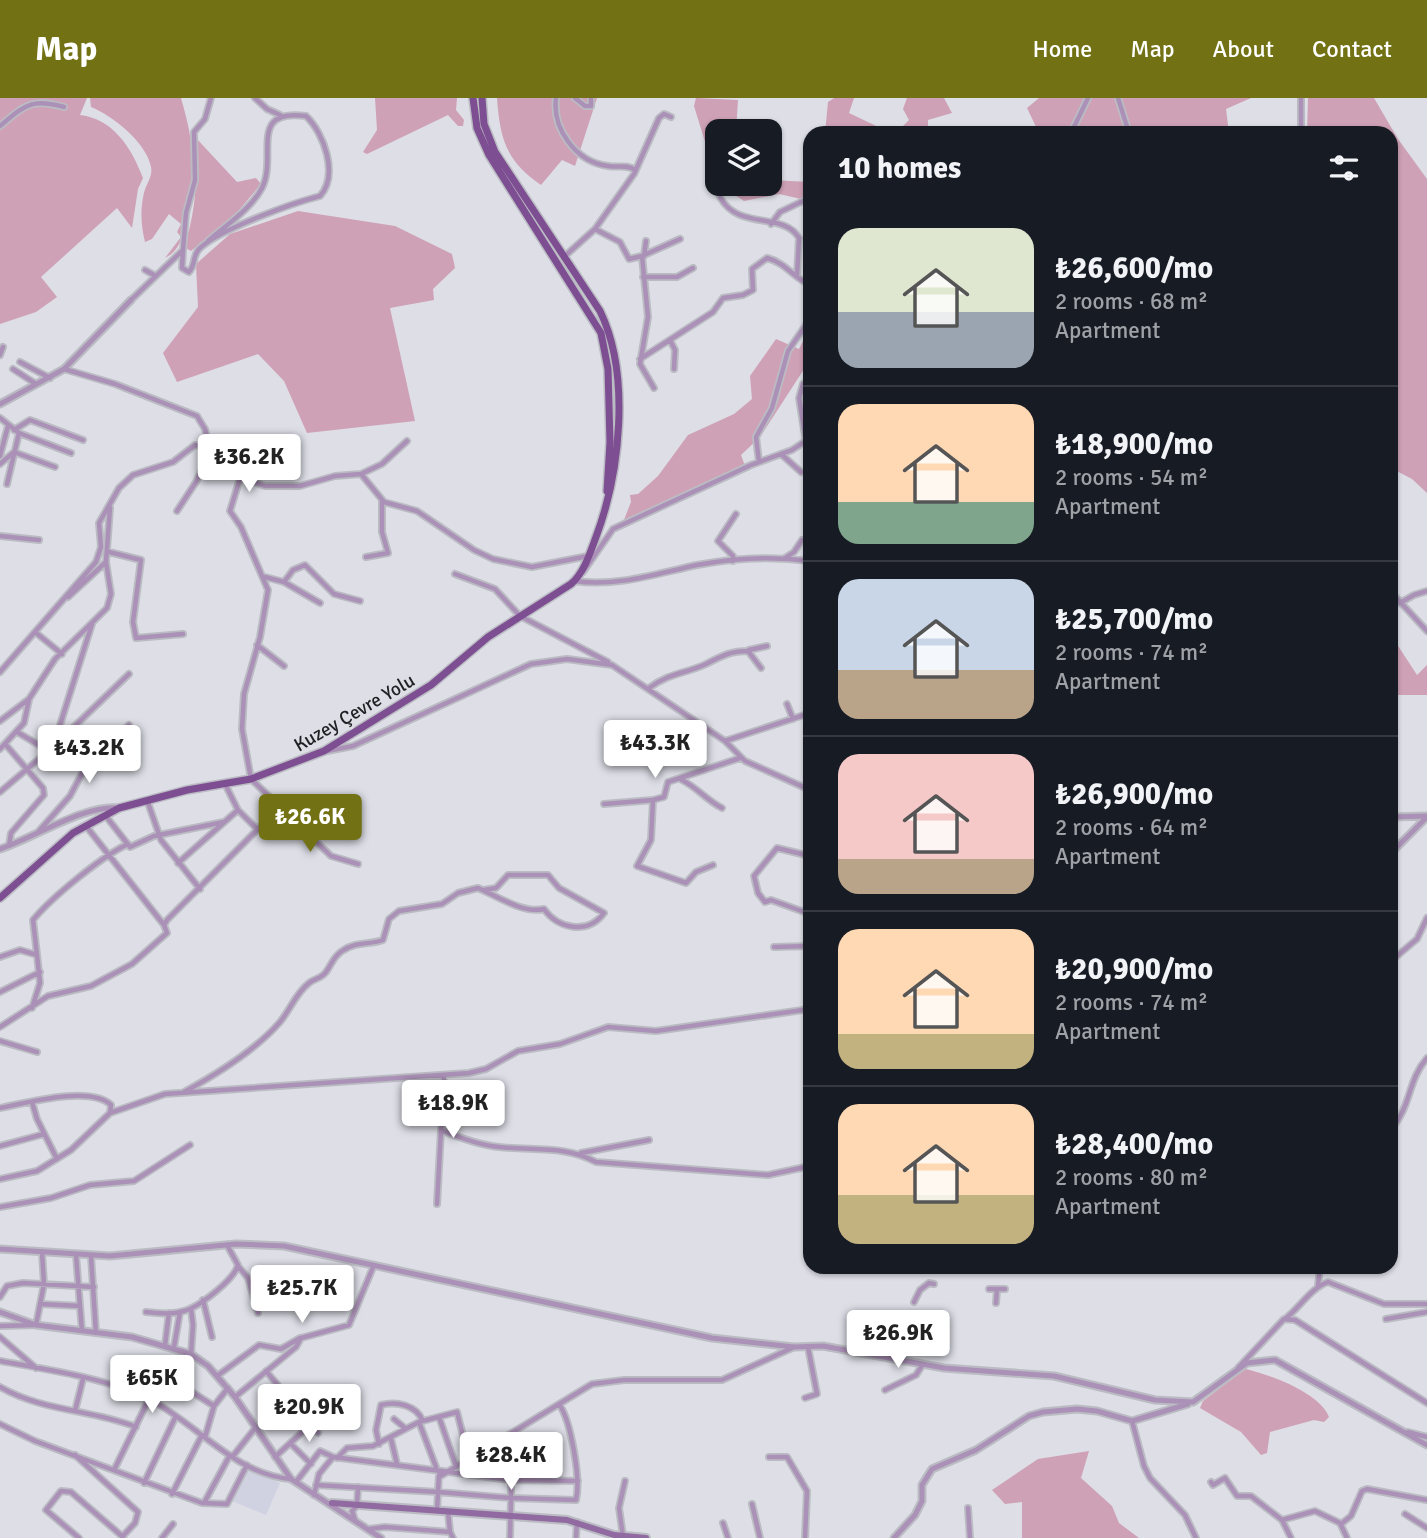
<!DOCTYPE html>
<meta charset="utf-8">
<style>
body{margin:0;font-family:Signika,sans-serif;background:#242831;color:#f1f3f6;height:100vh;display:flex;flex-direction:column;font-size:26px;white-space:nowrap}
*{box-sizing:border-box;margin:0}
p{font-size:23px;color:#9ea1a6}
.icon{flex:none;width:38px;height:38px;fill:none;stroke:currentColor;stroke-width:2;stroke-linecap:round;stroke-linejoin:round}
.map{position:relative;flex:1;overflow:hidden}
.sheet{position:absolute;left:803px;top:28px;width:595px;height:1148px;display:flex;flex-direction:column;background:#171b24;border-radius:21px;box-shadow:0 2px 5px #0004}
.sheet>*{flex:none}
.buttons{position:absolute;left:705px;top:21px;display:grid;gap:14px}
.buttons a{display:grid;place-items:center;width:77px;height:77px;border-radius:14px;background:#171b24;box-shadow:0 2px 5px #0004;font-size:35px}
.price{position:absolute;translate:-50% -60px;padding:0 16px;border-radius:7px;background:#fff;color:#222;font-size:23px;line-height:46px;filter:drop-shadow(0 2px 4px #0008)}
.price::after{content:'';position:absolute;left:50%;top:42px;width:21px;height:16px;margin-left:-10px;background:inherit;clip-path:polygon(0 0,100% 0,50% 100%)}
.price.on{background:#727114;color:#fff}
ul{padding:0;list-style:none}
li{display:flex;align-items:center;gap:21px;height:175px;padding:0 35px}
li+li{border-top:2px solid #363941}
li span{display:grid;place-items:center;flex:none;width:196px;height:140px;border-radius:21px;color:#555}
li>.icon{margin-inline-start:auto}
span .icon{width:84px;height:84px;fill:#fffc;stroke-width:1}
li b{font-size:30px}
h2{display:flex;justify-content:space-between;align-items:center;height:84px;padding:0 35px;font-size:30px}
header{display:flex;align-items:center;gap:42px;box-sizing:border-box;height:98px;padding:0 35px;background:#727114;color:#fff}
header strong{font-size:33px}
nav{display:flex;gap:38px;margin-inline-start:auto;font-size:24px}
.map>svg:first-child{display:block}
.built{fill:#d0d1e1}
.green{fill:#cfa1b6}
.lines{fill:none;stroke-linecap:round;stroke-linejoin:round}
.minor-casing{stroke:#bbbcc3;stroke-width:8}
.tertiary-casing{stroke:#bbbcc3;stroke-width:9}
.secondary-casing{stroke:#bbbcc3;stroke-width:10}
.primary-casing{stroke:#bbbcc3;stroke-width:10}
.minor{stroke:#ab91b7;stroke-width:4.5}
.tertiary{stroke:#ab91b7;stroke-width:5}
.secondary{stroke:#916aa2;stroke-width:6}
.primary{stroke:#7e4e92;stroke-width:7}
.labels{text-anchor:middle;stroke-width:5;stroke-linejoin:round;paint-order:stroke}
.street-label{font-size:19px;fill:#202124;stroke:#dddee6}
</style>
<header>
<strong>Map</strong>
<nav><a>Home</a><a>Map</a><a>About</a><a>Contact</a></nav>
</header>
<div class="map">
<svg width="1427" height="1440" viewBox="0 0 1427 1440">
<rect width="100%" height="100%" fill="#dddee6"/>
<!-- built -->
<path class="built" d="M248 1372 280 1385 266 1417 232 1403Z"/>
<!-- green -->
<path class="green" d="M0 0H87L80 17C114 21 132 51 143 80L138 91 132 130 117 110 41 179 57 199 36 214 0 226Z
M90 0H181C189 28 196 57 191 86 189 95 185 104 184 113 181 132 186 149 165 160L181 139 177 134 181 126 169 116 152 141 145 144C141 128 140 111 144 95 146 86 153 79 151 69 147 45 112 17 91 9Z
M375 0H457L456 12 464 22 463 28H458L448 17 367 56 363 54 377 32Z
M497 0H597L575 68 562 62 541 87C506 63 500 41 497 0Z
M696 0 738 2 736 33H718L717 83 694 8Z
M834 0H854L849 15 891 35H825L828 4Z
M907 0H944L952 15 928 22V35H896L909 22 903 11Z
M1039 0H1251L1226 11 1229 35H1039L1027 10Z
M1308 0H1374L1398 41 1427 81V395L1412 381 1391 370V35H1307Z
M196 40 237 84 256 80 261 86 235 117 191 153 184 149C196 115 198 76 196 40Z
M770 82 810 84V103L779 96 744 103 718 86H770Z
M298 113 395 128 452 156 455 170 433 191 434 202 390 210 415 323 307 335 284 283 258 256 177 284 163 255 198 209 196 166 230 136Z
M810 229V266L808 265 760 339 741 357 745 368C703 387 666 413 622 427L631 404 630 397 638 396 658 378 688 337 734 316 752 301 750 278 776 241 799 251Z
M1391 537 1417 577 1427 567V597H1391L1397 625 1391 628Z
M1245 1271C1269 1276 1320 1295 1329 1319L1324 1324 1314 1322 1270 1334 1267 1355 1261 1357 1241 1334 1200 1310 1203 1303Z
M1089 1353 1081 1380 1112 1408 1119 1425 1139 1440H1022V1404L1005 1406 992 1392 1038 1361Z"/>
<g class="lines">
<!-- minor casing -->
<g class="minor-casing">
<path id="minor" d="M255 0 267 11 280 17
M556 0C552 31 576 64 608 68 618 70 627 66 635 72
M575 0 585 8H591V0
M1118 0 1129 35
M1301 0V35
M0 28C25 7 31 0 64 9
M1071 35 1088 0
M720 99C738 133 783 113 799 140L797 177
M771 126 780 114 803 103
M595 131 620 144 629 161 642 158 648 219 640 266 654 290
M183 152 186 115 195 82 194 34 205 21 211 0
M565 158 595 131 634 76 659 20 664 16 671 19
M642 158 680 141
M644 158 646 143
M145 172 154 177
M643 179H677L693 170
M131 202 183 152 182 170 189 174C196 167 192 157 200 150 220 131 293 105 320 98 339 77 324 35 306 18 247 10 278 58 262 90 251 111 225 128 208 143
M670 242 675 252 674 271
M0 257 3 249
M640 261 713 214 723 200 743 197 753 192 752 171 767 160C787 165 796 183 810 186
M20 264 50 280
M13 271 36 286
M64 271 115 286 197 318 205 331 210 354 196 384 177 413
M0 320 19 335 71 355
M14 332 30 322 83 342
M806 343 799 300 803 286 810 282
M781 356 801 374
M0 358 8 328
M759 364 756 339 772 310 788 253 810 221
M0 366 14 354 55 369
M361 376 382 366 407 343
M241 377 230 413 241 429 268 492 260 539 244 596 242 631 251 681 331 758 358 766
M7 386 19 335
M0 438 39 442
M109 454 141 462 133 524 136 540 183 536
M366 459 388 455 382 434V402
M785 460 794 454 802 442
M733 463V458L718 443 736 416
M583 474 613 431 751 367 792 352 810 340
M455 476 495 491 520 518 608 564
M265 479 284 484 293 472 305 467 334 496 360 503
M574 483C618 489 655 476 697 467 734 460 773 458 810 463
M284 484 320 505
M1391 494 1427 533
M68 499 106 464 110 410
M1400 505 1414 497 1427 493
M35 534 62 556
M257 547 284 568
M749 552 767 548
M0 574 96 464 101 449 99 425 119 390 133 377 173 364 195 347 214 349 245 381 265 388H300L335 378 361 376 384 404 417 413 474 452 493 461 532 469 588 458
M649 590C671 574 685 576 706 566 722 558 730 553 748 553L761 570
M787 606 793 621
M0 623 29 601 55 561 107 510 111 496 106 464
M17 634 49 653
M725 643 810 615
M56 646 129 576
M6 647 43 690 44 697 11 735 9 748
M0 651 24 625 29 602
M327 653 353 648 531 566 567 561 612 567 725 643 745 663 810 692
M680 681C697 689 706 702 722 710
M225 686 238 712 258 732
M0 694 53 649 92 526
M147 702 161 742 200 791
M604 706 653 702
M105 717 130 749 154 738 224 724
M86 728 164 827
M39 733 70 698 87 666 129 627
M807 755 810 733
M810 758 777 750 754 778 758 795 765 804 771 802 810 816
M178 765 238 712
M713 767 696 774 686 785 637 768 651 742 653 702 664 699 668 684 740 660
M774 849 810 848
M37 857 33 822C51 800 102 758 128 746
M0 859 20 852 37 857 40 885 32 910
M1391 863 1417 841 1427 820
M0 894 40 874
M0 929 48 898 91 888 132 866 167 835 164 827 167 822 280 709
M0 943 37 954
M184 994C217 976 255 953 280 924 290 912 296 895 309 885 315 880 321 881 326 874 332 866 333 859 342 853 356 843 370 847 383 842L389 821 399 813 442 806 458 795 478 790C497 798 523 816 544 811 558 831 588 837 604 815L559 790 548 777H508L496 790 484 792
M32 1004 37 1021 57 1061
M0 1010C26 1005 90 987 111 1007L110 1015
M1391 1031C1412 1008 1407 983 1427 960
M441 1032C460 1040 479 1047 499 1049 533 1053 565 1047 596 1064L768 1077 810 1068
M0 1048 44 1036
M581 1055 649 1042
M0 1081 37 1073 71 1052 110 1015 165 996 469 975 486 971 518 953 560 946 608 929 656 933 810 911
M437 1106 444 977
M0 1109 51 1100 90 1087 134 1083 190 1047
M76 1157 80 1208
M91 1158 96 1235
M238 1168 248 1180 258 1215
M1318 1188 1320 1169
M989 1191H997L996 1205
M997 1191H1005
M0 1199 7 1188 23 1185 94 1189
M203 1202 212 1239
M914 1204 920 1192 929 1185 934 1186
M40 1206 80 1208 82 1233
M191 1211 193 1227 191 1256
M146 1214C159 1215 172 1217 184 1213 199 1209 234 1182 238 1167L227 1147
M1285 1221C1300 1209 1311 1190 1328 1184L1384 1206H1427
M1386 1221 1427 1214
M0 1228 36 1227 44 1186 42 1154
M0 1239 36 1270
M165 1247 169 1215
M174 1249 180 1214
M0 1263C46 1271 110 1281 151 1302 198 1327 236 1377 291 1381
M1238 1270 1284 1221 1295 1222 1427 1305
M266 1273 318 1335
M217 1278 259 1247 281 1251 300 1240
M0 1289C44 1314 90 1311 136 1329
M885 1292 916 1277 923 1266
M143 1299 148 1271 162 1275 214 1308
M235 1299 296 1249 301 1240 349 1227 374 1167
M805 1300 817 1296 808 1249
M75 1313 83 1281
M439 1319 456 1368
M394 1321 405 1330
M1132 1323 1144 1368 1150 1380 1185 1417 1196 1440
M419 1324 436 1369
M0 1326 35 1343 202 1405 227 1406 247 1367
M1408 1334 1427 1339
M205 1339 214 1308 228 1290
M391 1341 397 1366
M290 1345 311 1366
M379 1346 376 1332 381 1307C397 1303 416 1307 423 1323
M75 1357 138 1414 135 1425 122 1439
M233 1358 256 1329
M275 1359 310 1327
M769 1359H787L807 1393 805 1440
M337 1360 347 1350 373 1348 419 1324 457 1314 473 1377
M114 1372 149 1301
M439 1379 592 1286 624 1282H722L792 1250
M296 1384 320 1353 333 1359
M1211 1384 1213 1387 1225 1380 1237 1398H1251L1282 1422 1291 1440
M144 1385 176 1318
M316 1387 438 1394 439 1377
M172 1396 202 1337
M314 1397 319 1376 333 1359 511 1382 578 1383
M204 1405 230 1357
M752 1406 760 1440
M968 1410 970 1440
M437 1413 438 1394 511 1400V1382
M448 1414 450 1434
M1405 1416 1427 1430
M355 1422 352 1413 357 1408 358 1389
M1282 1422 1315 1413 1340 1425 1347 1440
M723 1425 728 1440
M1341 1426 1351 1418 1362 1393 1367 1391 1427 1402
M369 1431 385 1429 450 1434 453 1440
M623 1438 619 1410 625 1383
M79 1440 46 1412 61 1393 71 1394 123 1439
M162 1440 173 1426
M510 1440 511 1400 576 1402C581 1381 571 1323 559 1306
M576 1440 577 1424"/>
</g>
<!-- tertiary casing -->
<g class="tertiary-casing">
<path id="tertiary" d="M0 306 64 271 131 202
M1391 719 1427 718
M0 751C34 740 85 706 119 710
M1391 755 1427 719
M0 1151 110 1158 236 1146 284 1148 712 1240 794 1249 823 1248 944 1270 1054 1278 1155 1302 1193 1304 1247 1265 1275 1262 1427 1347
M0 1214 36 1227 132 1239 191 1256 208 1268 235 1299 291 1381 381 1440
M894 1440 915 1417 922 1403V1387L932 1371 976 1352 1029 1318 1043 1314 1077 1311 1097 1313 1132 1323 1188 1306"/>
</g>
<!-- secondary casing -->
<g class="secondary-casing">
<path id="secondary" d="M332 1405 567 1422 614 1437 646 1440"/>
</g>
<!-- primary casing -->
<g class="primary-casing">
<path id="primary" d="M473 0 477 30 489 57 601 235 608 271 610 344 607 393
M0 800 73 735 119 710 187 692 251 681 324 653 431 587 488 539 571 486C584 475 590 455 596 439 620 375 631 277 600 213L495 54 484 26 482 0"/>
</g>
<!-- minor -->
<use href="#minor" class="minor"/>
<!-- tertiary -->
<use href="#tertiary" class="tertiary"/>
<!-- secondary -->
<use href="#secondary" class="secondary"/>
<!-- primary -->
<use href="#primary" class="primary"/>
</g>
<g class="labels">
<!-- street labels -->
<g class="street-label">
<text transform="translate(354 614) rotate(-30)" y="7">Kuzey Çevre Yolu</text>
</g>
</g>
</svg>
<div class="buttons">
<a><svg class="icon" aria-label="layers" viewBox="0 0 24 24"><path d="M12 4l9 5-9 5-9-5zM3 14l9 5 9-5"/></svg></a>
</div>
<b class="price" style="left:249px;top:396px">₺36.2K</b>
<b class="price" style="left:655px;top:682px">₺43.3K</b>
<b class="price" style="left:89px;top:687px">₺43.2K</b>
<b class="price on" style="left:310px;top:756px">₺26.6K</b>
<b class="price" style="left:453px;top:1042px">₺18.9K</b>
<b class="price" style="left:302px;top:1227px">₺25.7K</b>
<b class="price" style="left:898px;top:1272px">₺26.9K</b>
<b class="price" style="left:152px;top:1317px">₺65K</b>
<b class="price" style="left:309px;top:1346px">₺20.9K</b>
<b class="price" style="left:511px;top:1394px">₺28.4K</b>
<section class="sheet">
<h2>10 homes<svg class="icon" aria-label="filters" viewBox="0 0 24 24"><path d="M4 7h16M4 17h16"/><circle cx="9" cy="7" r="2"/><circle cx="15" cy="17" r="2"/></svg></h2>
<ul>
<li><span style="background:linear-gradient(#dfe7d0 60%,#9aa5b1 0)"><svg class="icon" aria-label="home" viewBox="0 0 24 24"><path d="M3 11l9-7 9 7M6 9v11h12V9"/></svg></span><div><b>₺26,600/mo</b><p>2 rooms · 68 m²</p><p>Apartment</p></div></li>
<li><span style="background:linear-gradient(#ffd9b3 70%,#7fa58c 0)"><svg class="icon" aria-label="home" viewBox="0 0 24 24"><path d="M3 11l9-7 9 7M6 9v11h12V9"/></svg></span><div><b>₺18,900/mo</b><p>2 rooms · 54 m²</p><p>Apartment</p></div></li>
<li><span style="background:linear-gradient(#c9d6e8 65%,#b9a48a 0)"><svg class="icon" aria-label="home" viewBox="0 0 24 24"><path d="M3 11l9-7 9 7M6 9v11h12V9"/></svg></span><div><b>₺25,700/mo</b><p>2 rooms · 74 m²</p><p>Apartment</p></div></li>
<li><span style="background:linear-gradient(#f6c9c9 75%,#b9a48a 0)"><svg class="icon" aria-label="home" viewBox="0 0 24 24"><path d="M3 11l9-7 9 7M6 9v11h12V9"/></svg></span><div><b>₺26,900/mo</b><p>2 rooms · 64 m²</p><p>Apartment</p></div></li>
<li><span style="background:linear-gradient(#ffd9b3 75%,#c2b280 0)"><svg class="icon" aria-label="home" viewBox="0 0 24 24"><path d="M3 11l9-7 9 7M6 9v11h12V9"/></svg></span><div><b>₺20,900/mo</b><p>2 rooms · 74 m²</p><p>Apartment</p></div></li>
<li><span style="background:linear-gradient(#ffd9b3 65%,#c2b280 0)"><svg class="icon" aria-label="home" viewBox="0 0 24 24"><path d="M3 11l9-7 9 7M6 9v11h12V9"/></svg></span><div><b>₺28,400/mo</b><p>2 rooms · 80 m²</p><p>Apartment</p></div></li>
</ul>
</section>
</div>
